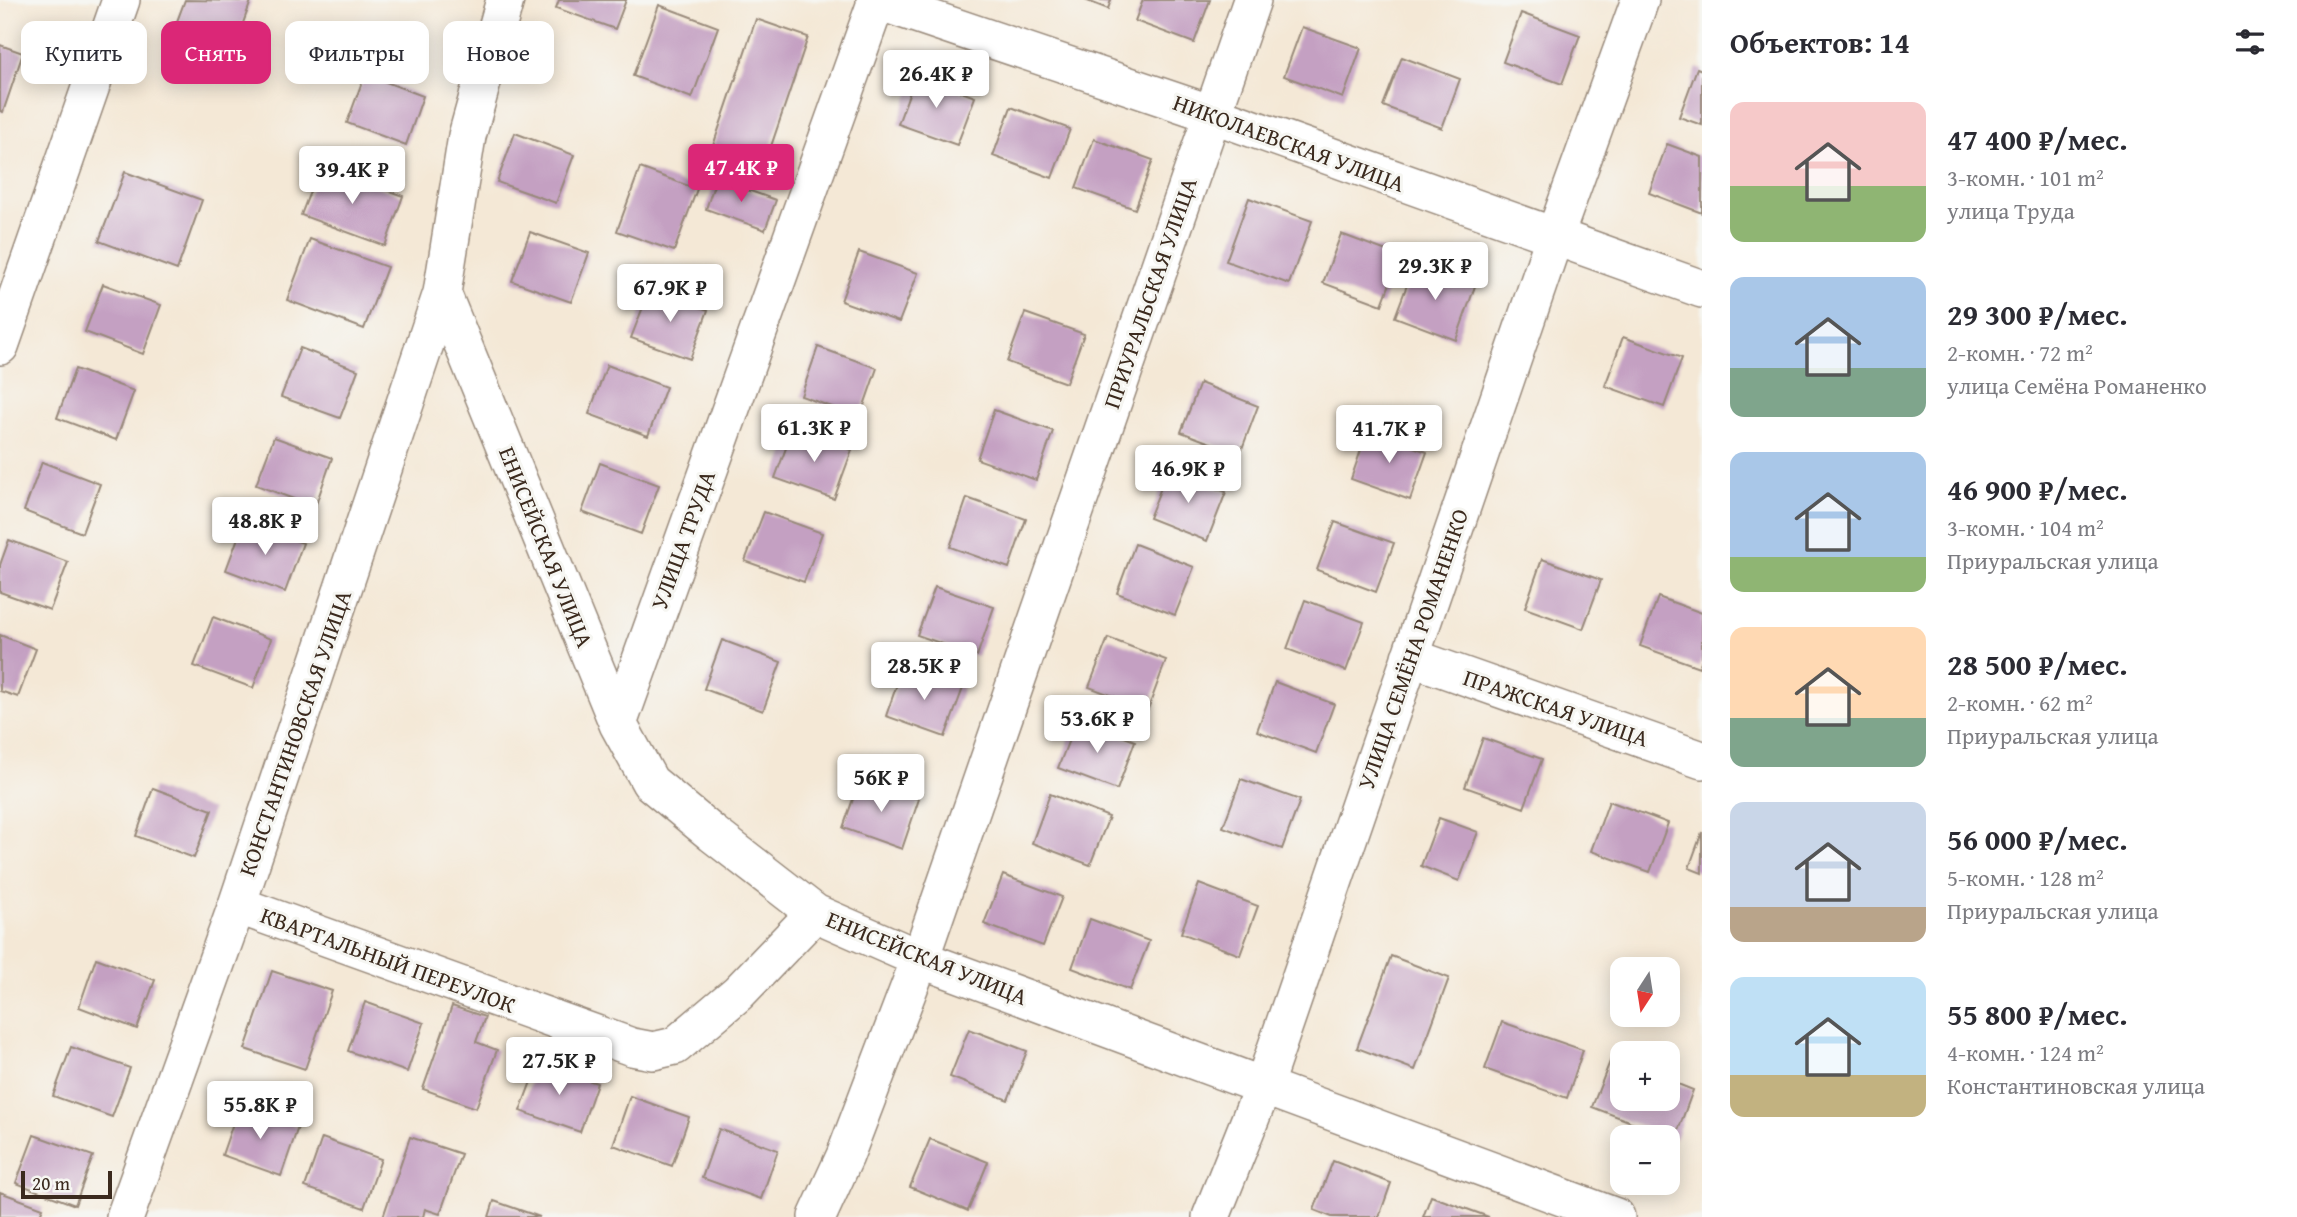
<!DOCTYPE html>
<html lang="ru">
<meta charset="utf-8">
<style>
body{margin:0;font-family:"Gentium Book Plus",serif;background:#f2f2f3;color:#2b2b33;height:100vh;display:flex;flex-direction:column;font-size:26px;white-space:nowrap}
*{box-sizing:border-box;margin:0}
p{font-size:23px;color:#7c7c81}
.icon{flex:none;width:38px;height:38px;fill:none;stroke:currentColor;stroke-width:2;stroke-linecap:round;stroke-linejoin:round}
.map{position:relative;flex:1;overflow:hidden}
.drawer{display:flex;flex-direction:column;background:#fff;width:595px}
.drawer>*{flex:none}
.top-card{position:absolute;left:21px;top:21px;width:665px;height:63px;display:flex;gap:14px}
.needle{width:46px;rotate:192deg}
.fabs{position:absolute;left:1610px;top:957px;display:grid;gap:14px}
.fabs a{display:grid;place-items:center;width:70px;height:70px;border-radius:14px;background:#fff;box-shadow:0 4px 18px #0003;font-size:35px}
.scale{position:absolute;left:21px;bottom:18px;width:91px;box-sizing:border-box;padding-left:7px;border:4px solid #3b2a1e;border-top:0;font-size:19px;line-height:24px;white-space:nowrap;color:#3b2a1e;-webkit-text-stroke:5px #f6f6f2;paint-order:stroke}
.price{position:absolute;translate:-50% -60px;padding:0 16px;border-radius:7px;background:#fff;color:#222;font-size:23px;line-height:46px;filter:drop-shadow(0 2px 4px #0008)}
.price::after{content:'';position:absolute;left:50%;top:42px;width:21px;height:16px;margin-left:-10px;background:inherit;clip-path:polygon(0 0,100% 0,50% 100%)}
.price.active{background:#db2777;color:#fff}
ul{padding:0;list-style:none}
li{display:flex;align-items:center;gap:21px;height:175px;padding:0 28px}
li span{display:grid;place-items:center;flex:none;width:196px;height:140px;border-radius:14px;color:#555}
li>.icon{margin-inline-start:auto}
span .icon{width:84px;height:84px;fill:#fffc;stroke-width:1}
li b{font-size:30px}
h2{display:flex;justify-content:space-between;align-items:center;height:84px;padding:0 28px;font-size:30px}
.chip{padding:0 24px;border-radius:14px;background:#fff;box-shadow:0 4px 18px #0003;font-size:24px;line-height:63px}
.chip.active{background:#db2777;color:#fff}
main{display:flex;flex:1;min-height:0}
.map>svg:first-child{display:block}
.building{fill:#c4a0c2}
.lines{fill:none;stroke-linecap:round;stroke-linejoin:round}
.street-casing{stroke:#98897a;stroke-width:40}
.street{stroke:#fff;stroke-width:37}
.labels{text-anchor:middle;stroke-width:6;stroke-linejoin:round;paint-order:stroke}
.street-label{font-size:23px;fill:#3b2a1e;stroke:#f6f6f2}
</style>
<main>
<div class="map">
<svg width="1702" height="1217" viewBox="0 0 1702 1217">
<rect width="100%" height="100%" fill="#f6f6f2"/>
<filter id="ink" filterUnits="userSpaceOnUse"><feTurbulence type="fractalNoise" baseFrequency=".0143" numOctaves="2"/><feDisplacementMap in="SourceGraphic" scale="14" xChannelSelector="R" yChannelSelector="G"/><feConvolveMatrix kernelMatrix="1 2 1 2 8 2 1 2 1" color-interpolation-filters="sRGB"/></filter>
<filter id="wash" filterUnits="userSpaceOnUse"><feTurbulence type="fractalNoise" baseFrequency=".00686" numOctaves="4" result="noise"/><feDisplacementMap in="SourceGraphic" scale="28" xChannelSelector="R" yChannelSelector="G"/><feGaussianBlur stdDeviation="1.57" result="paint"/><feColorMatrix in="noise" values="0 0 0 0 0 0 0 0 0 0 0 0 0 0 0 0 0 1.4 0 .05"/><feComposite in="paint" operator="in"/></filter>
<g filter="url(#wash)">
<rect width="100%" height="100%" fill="#f4e8d6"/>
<g id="blocks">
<!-- building -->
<path class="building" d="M185 0 251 1 225 73 166 51Z
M559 0H626L615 29 556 8Z
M1085 0H1111L1108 9Z
M1143 0H1210L1194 43 1135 21Z
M659 5 718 27 692 98 633 76Z
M1521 13 1580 35 1562 84 1503 62Z
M756 19 808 37 765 164 713 146Z
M1302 27 1361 48 1343 98 1284 76Z
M0 45 23 53 3 112 0 111Z
M1402 57 1460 79 1442 128 1383 106Z
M1697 68 1702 70V125L1679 117Z
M365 74 423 96 406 145 347 123Z
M916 75 975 97 957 145 898 124Z
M1011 107 1070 129 1052 178 993 156Z
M515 133 574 155 556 203 497 182Z
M1094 139 1153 160 1135 209 1076 188Z
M1667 144 1702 157V213L1649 193Z
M320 166 403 196 385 246 301 215Z
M640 168 697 189 674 251 617 231Z
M125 172 202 200 177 270 99 241Z
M716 179 776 200 765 230 706 209Z
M1249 198 1312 221 1289 284 1226 261Z
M530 232 589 253 571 302 512 281Z
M1341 234 1400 256 1382 305 1323 283Z
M310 239 387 267 364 329 287 300Z
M859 252 918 273 899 322 841 301Z
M1415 264 1475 286 1456 340 1395 317Z
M103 284 161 305 143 354 85 332Z
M650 289 708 310 690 359 631 338Z
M1025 313 1084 334 1066 383 1007 362Z
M1623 337 1682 358 1664 407 1605 386Z
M818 347 877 368 860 417 801 396Z
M300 348 358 370 340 418 281 397Z
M607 365 666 387 648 436 589 414Z
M75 369 134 391 116 440 57 418Z
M1200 383 1258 406 1240 454 1181 432Z
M994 410 1053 431 1036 480 977 459Z
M793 429 852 450 834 499 775 478Z
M1368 430 1427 452 1410 500 1351 479Z
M274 437 332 458 315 507 256 485Z
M42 462 100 484 82 533 24 511Z
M600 463 659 485 641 534 582 512Z
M1168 470 1226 492 1207 541 1149 518Z
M967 498 1026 519 1009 568 950 547Z
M764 512 822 533 804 582 745 561Z
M244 522 303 543 285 592 226 570Z
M1335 522 1394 543 1376 592 1317 570Z
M9 540 68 562 50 610 0 592V565Z
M1135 544 1194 567 1175 615 1117 593Z
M1542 559 1601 580 1583 629 1525 608Z
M935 587 994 607 977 656 917 635Z
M1658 597 1702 613V659L1699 667 1640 646Z
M1305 600 1364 622 1346 671 1287 649Z
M213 617 271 639 253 688 194 666Z
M0 635 36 649 18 697 0 691Z
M1108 638 1166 660 1148 709 1089 687Z
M722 640 781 662 763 711 704 689Z
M903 667 963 688 945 737 886 716Z
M1275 682 1334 704 1316 753 1257 731Z
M1077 719 1135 741 1117 790 1058 768Z
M1483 738 1542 759 1524 808 1465 787Z
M860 779 919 799 902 849 843 828Z
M1241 779 1300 800 1282 849 1223 827Z
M153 788 212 810 194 858 136 836Z
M1050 794 1109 817 1090 865 1032 843Z
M1609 801 1668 823 1650 872 1591 851Z
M1439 818 1478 832 1459 881 1421 866Z
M1702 832V873L1689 868Z
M1003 875 1062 897 1043 946 984 924Z
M1199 884 1258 906 1240 955 1181 933Z
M1090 919 1149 941 1130 990 1072 968Z
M1391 956 1449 978 1415 1070 1357 1048Z
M96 958 155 980 137 1029 79 1007Z
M272 971 332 991 305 1069 245 1049Z
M365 1002 424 1023 407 1072 348 1051Z
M452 1006 485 1017 476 1042 497 1050 476 1108 423 1089Z
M1502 1022 1583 1050 1567 1098 1485 1069Z
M969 1029 1027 1051 1008 1100 950 1077Z
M71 1047 130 1068 112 1117 53 1096Z
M1611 1059 1622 1063V1099H1668V1080L1693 1090 1675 1139 1592 1107Z
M538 1063 597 1083 580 1132 520 1111Z
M630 1096 689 1117 672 1166 613 1145Z
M239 1106 298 1127 281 1176 222 1155Z
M719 1129 778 1150 761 1199 702 1178Z
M34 1135 93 1156 75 1205 16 1183Z
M410 1137 461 1154 440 1214 425 1209 423 1217H383Z
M322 1138 381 1159 364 1208 305 1187Z
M930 1139 988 1162 968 1211 910 1187Z
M1333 1161 1391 1183 1379 1217H1332L1314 1210Z
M0 1192 43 1208 39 1217H0Z
M1431 1196 1489 1217H1423Z
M494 1201 540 1217H489Z"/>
</g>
</g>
<g filter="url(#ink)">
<use href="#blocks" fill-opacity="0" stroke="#98897a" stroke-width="2"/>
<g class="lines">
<!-- street casing -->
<g class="street-casing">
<path id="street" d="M875 0 1212 114 1702 289
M442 293 618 724 650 782 713 834 815 913 920 959 1616 1217
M0 346 121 0
M1410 657 1702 760
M618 724 877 0
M237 905 632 1047 653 1051 675 1046 738 993 815 913
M125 1217 237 905 442 293 467 136 505 0
M817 1217 845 1156 920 959 1252 0
M1211 1217 1263 1087 1554 238 1640 0"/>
</g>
<!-- street -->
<use href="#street" class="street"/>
</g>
</g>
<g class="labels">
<!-- street labels -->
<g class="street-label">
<text transform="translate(1289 143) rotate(20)" y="8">НИКОЛАЕВСКАЯ УЛИЦА</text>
<text transform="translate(1150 293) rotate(-71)" y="8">ПРИУРАЛЬСКАЯ УЛИЦА</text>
<text transform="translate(683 540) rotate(-70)" y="8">УЛИЦА ТРУДА</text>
<text transform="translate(546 547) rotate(68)" y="8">ЕНИСЕЙСКАЯ УЛИЦА</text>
<text transform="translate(1413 649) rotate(-71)" y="8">УЛИЦА СЕМЁНА РОМАНЕНКО</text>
<text transform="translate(1556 708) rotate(19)" y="8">ПРАЖСКАЯ УЛИЦА</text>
<text transform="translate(295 733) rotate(-71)" y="8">КОНСТАНТИНОВСКАЯ УЛИЦА</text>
<text transform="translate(927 958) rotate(22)" y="8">ЕНИСЕЙСКАЯ УЛИЦА</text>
<text transform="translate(388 960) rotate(20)" y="8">КВАРТАЛЬНЫЙ ПЕРЕУЛОК</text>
</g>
</g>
</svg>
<div class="fabs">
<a><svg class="needle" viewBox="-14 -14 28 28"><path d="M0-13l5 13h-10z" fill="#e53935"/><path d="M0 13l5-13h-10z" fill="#7c7c81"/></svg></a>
<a>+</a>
<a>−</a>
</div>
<div class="scale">20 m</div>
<b class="price" style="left:936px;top:110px">26.4K ₽</b>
<b class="price active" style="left:741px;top:204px">47.4K ₽</b>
<b class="price" style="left:352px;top:206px">39.4K ₽</b>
<b class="price" style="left:1435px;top:302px">29.3K ₽</b>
<b class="price" style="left:670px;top:324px">67.9K ₽</b>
<b class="price" style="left:814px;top:464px">61.3K ₽</b>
<b class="price" style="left:1389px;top:465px">41.7K ₽</b>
<b class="price" style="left:1188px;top:505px">46.9K ₽</b>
<b class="price" style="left:265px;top:557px">48.8K ₽</b>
<b class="price" style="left:924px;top:702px">28.5K ₽</b>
<b class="price" style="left:1097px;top:755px">53.6K ₽</b>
<b class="price" style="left:881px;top:814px">56K ₽</b>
<b class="price" style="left:559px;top:1097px">27.5K ₽</b>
<b class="price" style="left:260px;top:1141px">55.8K ₽</b>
<div class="top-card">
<a class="chip">Купить</a>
<a class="chip active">Снять</a>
<a class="chip">Фильтры</a>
<a class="chip">Новое</a>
</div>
</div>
<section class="drawer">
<h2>Объектов: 14<svg class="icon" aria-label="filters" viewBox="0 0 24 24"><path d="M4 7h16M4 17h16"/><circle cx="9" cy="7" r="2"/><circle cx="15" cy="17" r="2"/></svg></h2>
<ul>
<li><span style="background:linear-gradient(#f6c9c9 60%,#8fb573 0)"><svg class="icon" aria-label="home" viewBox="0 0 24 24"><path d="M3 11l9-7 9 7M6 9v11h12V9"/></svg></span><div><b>47 400 ₽/мес.</b><p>3-комн. · 101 m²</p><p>улица Труда</p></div></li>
<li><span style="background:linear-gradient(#a9c7e8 65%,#7fa58c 0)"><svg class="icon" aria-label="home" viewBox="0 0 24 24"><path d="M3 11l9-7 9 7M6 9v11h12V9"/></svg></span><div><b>29 300 ₽/мес.</b><p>2-комн. · 72 m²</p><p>улица Семёна Романенко</p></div></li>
<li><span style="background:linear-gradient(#a9c7e8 75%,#8fb573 0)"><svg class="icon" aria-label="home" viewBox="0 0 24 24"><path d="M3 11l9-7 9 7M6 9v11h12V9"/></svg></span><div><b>46 900 ₽/мес.</b><p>3-комн. · 104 m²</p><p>Приуральская улица</p></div></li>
<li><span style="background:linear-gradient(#ffd9b3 65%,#7fa58c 0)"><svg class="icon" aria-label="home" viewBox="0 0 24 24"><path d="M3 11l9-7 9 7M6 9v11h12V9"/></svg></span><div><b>28 500 ₽/мес.</b><p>2-комн. · 62 m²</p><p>Приуральская улица</p></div></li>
<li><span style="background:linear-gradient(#c9d6e8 75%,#b9a48a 0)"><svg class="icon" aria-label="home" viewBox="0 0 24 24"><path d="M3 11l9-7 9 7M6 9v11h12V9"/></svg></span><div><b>56 000 ₽/мес.</b><p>5-комн. · 128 m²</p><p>Приуральская улица</p></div></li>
<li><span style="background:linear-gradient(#bfe0f5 70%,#c2b280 0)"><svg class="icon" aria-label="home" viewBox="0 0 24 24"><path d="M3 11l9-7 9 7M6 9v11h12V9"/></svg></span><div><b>55 800 ₽/мес.</b><p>4-комн. · 124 m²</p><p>Константиновская улица</p></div></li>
</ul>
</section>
</main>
